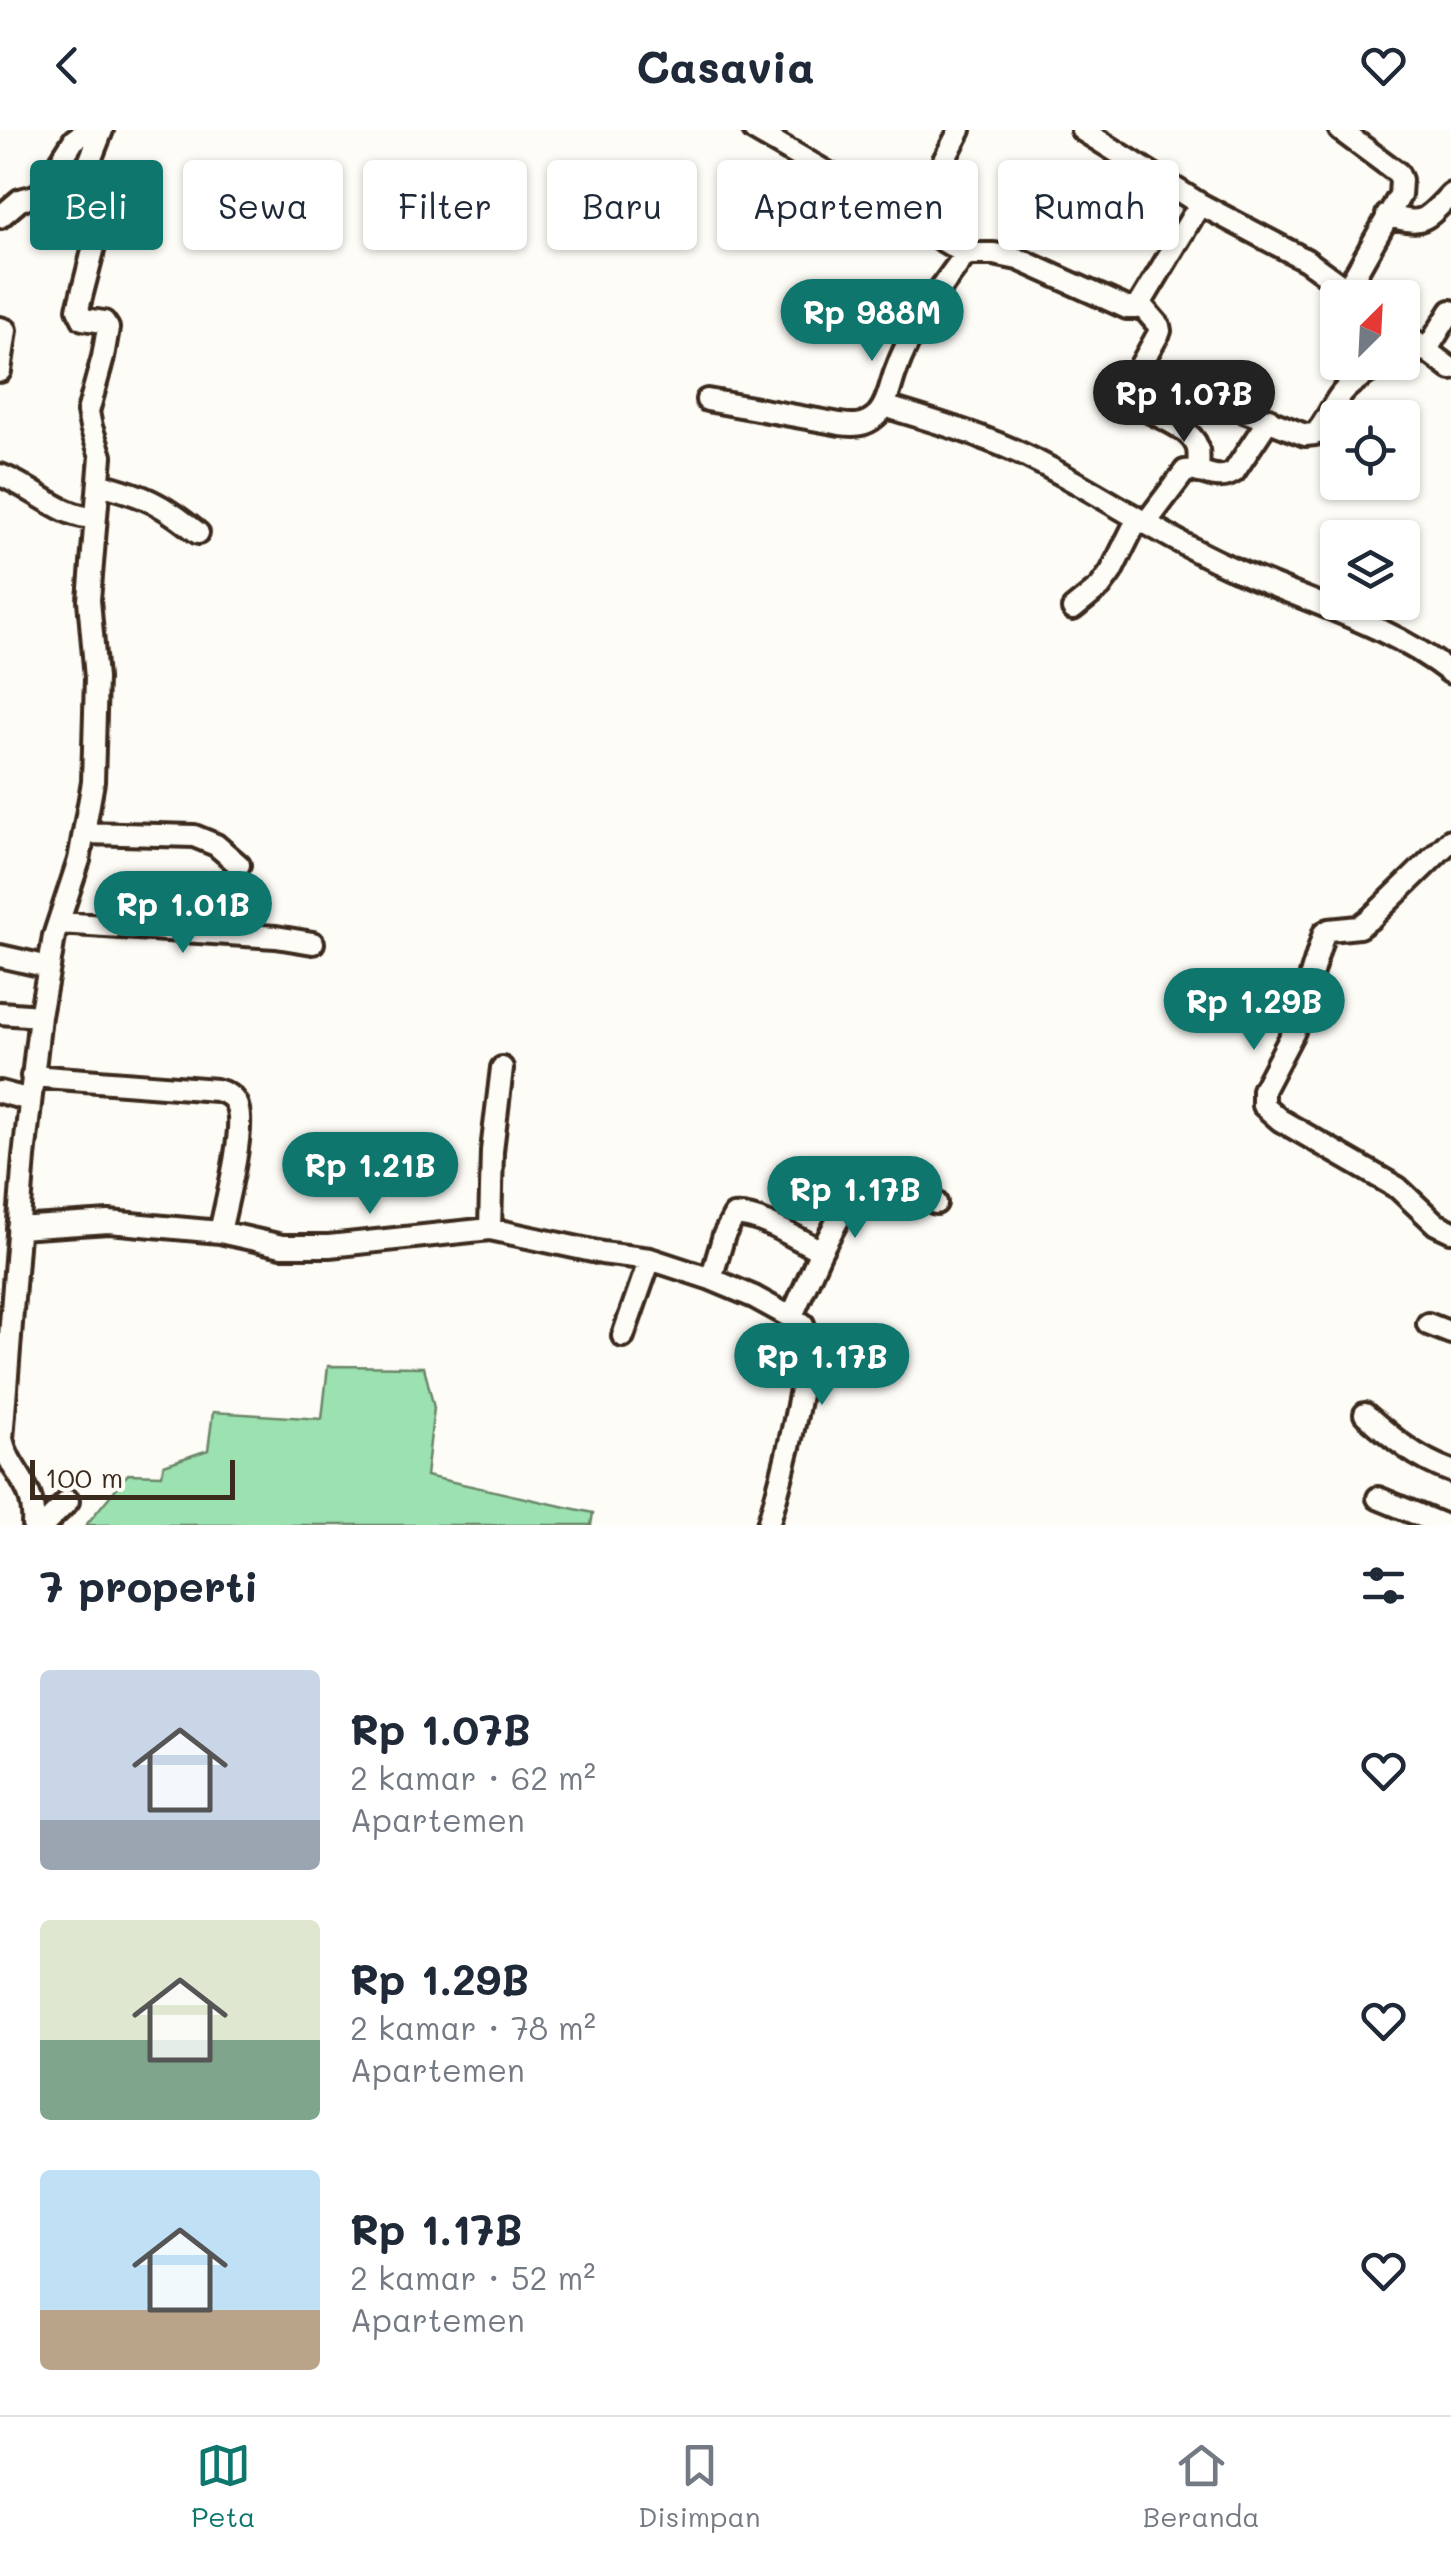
<!DOCTYPE html>
<html lang="id">
<meta charset="utf-8">
<style>
body{margin:0;font-family:Mali,sans-serif;background:#f2f2f3;color:#1f2937;height:100vh;display:flex;flex-direction:column;font-size:38px;white-space:nowrap}
*{box-sizing:border-box;margin:0}
p{font-size:32px;color:#747a83}
.icon{flex:none;width:55px;height:55px;fill:none;stroke:currentColor;stroke-width:2;stroke-linecap:round;stroke-linejoin:round}
.map{position:relative;height:1395px;overflow:hidden}
.panel{display:flex;flex-direction:column;background:#fff;flex:1}
.panel>*{flex:none}
.banner{position:absolute;left:30px;top:30px;width:1392px;height:90px;display:flex;gap:20px}
.needle{width:65px;rotate:24deg}
.buttons{position:absolute;left:1320px;top:150px;display:grid;gap:20px}
.buttons a{display:grid;place-items:center;width:100px;height:100px;border-radius:10px;background:#fff;box-shadow:0 2px 8px #0004;font-size:50px}
.scale{position:absolute;left:30px;bottom:25px;width:205px;box-sizing:border-box;padding-left:10px;border:5px solid #3b2a1e;border-top:0;font-size:28px;line-height:35px;white-space:nowrap;color:#3b2a1e;-webkit-text-stroke:8px #fdfcf7;paint-order:stroke}
.price{position:absolute;translate:-50% -85px;padding:0 22px;border-radius:35px;background:#0f766e;color:#fff;font-size:32px;line-height:65px;filter:drop-shadow(0 2px 5px #0008)}
.price::after{content:'';position:absolute;left:50%;top:60px;width:30px;height:22px;margin-left:-15px;background:inherit;clip-path:polygon(0 0,100% 0,50% 100%)}
.price.active{background:#222;color:#fff}
ul{padding:0;list-style:none}
li{display:flex;align-items:center;gap:30px;height:250px;padding:0 40px}
li span{display:grid;place-items:center;flex:none;width:280px;height:200px;border-radius:10px;color:#555}
li>.icon{margin-inline-start:auto}
span .icon{width:120px;height:120px;fill:#fffc;stroke-width:1}
li b{font-size:42px}
h2{display:flex;justify-content:space-between;align-items:center;height:120px;padding:0 40px;font-size:42px}
.chip{padding:0 35px;border-radius:10px;background:#fff;box-shadow:0 2px 8px #0004;font-size:35px;line-height:90px}
.chip.active{background:#0f766e;color:#fff}
header{display:flex;justify-content:space-between;align-items:center;height:130px;padding:0 40px;background:#fff;font-size:45px;font-weight:800}
.dock{display:flex;justify-content:space-around;align-items:center;height:140px;border-top:2px solid #e0e1e3;background:#fff;font-size:28px;color:#747a83}
.dock a{display:grid;justify-items:center;gap:5px}
.dock .active{color:#0f766e}
.map>svg:first-child{display:block}
.green{fill:#9be2b0;stroke:#6b8667;stroke-width:2.5}
.lines{fill:none;stroke-linecap:round;stroke-linejoin:round}
.minor-casing{stroke:#3b2a1e;stroke-width:28}
.minor{stroke:#fdfcf7;stroke-width:20}
</style>
<header><svg class="icon" aria-label="back" viewBox="0 0 24 24"><path d="M15 5l-7 7 7 7"/></svg>Casavia<svg class="icon" aria-label="heart" viewBox="0 0 24 24"><path d="M12 20l-8-8c-3-5 5-10 8-4 3-6 11-1 8 4z"/></svg></header>
<div class="map">
<svg width="1451" height="1395" viewBox="0 0 1451 1395">
<rect width="100%" height="100%" fill="#fdfcf7"/>
<filter id="ink" filterUnits="userSpaceOnUse"><feTurbulence type="fractalNoise" baseFrequency=".01" numOctaves="2"/><feDisplacementMap in="SourceGraphic" scale="20" xChannelSelector="R" yChannelSelector="G"/><feConvolveMatrix kernelMatrix="1 2 1 2 8 2 1 2 1" color-interpolation-filters="sRGB"/></filter>
<g filter="url(#ink)">
<!-- green -->
<path class="green" d="M328 1236 424 1237 434 1278 426 1346 593 1383 591 1395H86L128 1344 162 1345 164 1335 208 1320 213 1282 322 1289Z"/>
<g class="lines">
<!-- minor casing -->
<g class="minor-casing">
<path id="minor" d="M754 0 966 124H994L1018 129 1127 178H1136L1140 174 1200 74
M1082 0 1200 74 1306 130 1358 168
M1340 0 1398 43 1401 50 1400 65 1347 159
M1387 85C1424 97 1425 90 1451 64
M0 87 20 70 39 65 74 10 88 0
M912 91 960 0
M1140 174 1159 196 1160 201 1132 251 1127 268C1144 283 1189 294 1197 316 1200 323 1198 334 1198 342
M0 198 6 200 0 241
M1402 202 1451 239
M1426 221 1451 181
M707 270 840 294C854 296 865 296 876 286 887 276 890 257 895 243 911 198 937 162 966 124
M884 276C937 292 993 308 1042 334 1104 366 1160 405 1223 434 1299 470 1385 491 1451 543
M1244 281 1305 305 1315 304C1327 292 1331 276 1342 263 1352 250 1369 244 1381 232
M0 345C33 357 60 387 95 388
M100 354C145 366 161 373 198 403
M1145 394 1185 341C1203 337 1215 354 1234 342L1269 289
M1073 479 1100 457 1111 442 1137 390
M86 703 194 706 216 715 239 735
M1451 710 1371 788 1359 797 1329 800 1324 803 1294 901 1263 960V975L1280 990 1398 1058 1436 1094 1451 1101
M59 793 276 807 313 813
M0 826 49 837 40 886 24 1027 2 1309C10 1344 36 1353 33 1395
M49 837 54 806 79 730 93 652 96 548 89 470 101 326 91 297 88 282 103 227 108 198 104 192 83 189 78 179 105 74 87 38 102 0
M0 883 40 886
M32 946 216 960C228 963 236 968 238 980 244 1004 226 1074 220 1102
M0 962 30 970
M18 1098 109 1092 220 1102 282 1116H329L490 1099 602 1123 650 1129 711 1149 754 1167 803 1194C816 1225 779 1358 768 1395
M490 1099 492 1021 502 938
M711 1149 724 1105 734 1086C757 1083 799 1110 821 1121
M791 1188 821 1121 858 1053 865 1046 877 1048 936 1073
M1428 1194 1451 1203
M623 1206 650 1129
M1365 1284C1392 1308 1417 1329 1451 1341
M1378 1368 1443 1395
M44 1395 68 1371"/>
</g>
<!-- minor -->
<use href="#minor" class="minor"/>
</g>
</g>
</svg>
<div class="buttons">
<a><svg class="needle" viewBox="-14 -14 28 28"><path d="M0-13l5 13h-10z" fill="#e53935"/><path d="M0 13l5-13h-10z" fill="#747a83"/></svg></a>
<a><svg class="icon" aria-label="locate" viewBox="0 0 24 24"><circle cx="12" cy="12" r="6"/><path d="M12 2v4M12 18v4M2 12h4M18 12h4"/></svg></a>
<a><svg class="icon" aria-label="layers" viewBox="0 0 24 24"><path d="M12 4l9 5-9 5-9-5zM3 14l9 5 9-5"/></svg></a>
</div>
<div class="scale">100 m</div>
<b class="price" style="left:872px;top:234px">Rp 988M</b>
<b class="price active" style="left:1184px;top:315px">Rp 1.07B</b>
<b class="price" style="left:183px;top:826px">Rp 1.01B</b>
<b class="price" style="left:1254px;top:923px">Rp 1.29B</b>
<b class="price" style="left:370px;top:1087px">Rp 1.21B</b>
<b class="price" style="left:855px;top:1111px">Rp 1.17B</b>
<b class="price" style="left:822px;top:1278px">Rp 1.17B</b>
<div class="banner">
<a class="chip active">Beli</a>
<a class="chip">Sewa</a>
<a class="chip">Filter</a>
<a class="chip">Baru</a>
<a class="chip">Apartemen</a>
<a class="chip">Rumah</a>
</div>
</div>
<section class="panel">
<h2>7 properti<svg class="icon" aria-label="filters" viewBox="0 0 24 24"><path d="M4 7h16M4 17h16"/><circle cx="9" cy="7" r="2"/><circle cx="15" cy="17" r="2"/></svg></h2>
<ul>
<li><span style="background:linear-gradient(#c9d6e8 75%,#9aa5b1 0)"><svg class="icon" aria-label="home" viewBox="0 0 24 24"><path d="M3 11l9-7 9 7M6 9v11h12V9"/></svg></span><div><b>Rp 1.07B</b><p>2 kamar · 62 m²</p><p>Apartemen</p></div><svg class="icon" aria-label="heart" viewBox="0 0 24 24"><path d="M12 20l-8-8c-3-5 5-10 8-4 3-6 11-1 8 4z"/></svg></li>
<li><span style="background:linear-gradient(#dfe7d0 60%,#7fa58c 0)"><svg class="icon" aria-label="home" viewBox="0 0 24 24"><path d="M3 11l9-7 9 7M6 9v11h12V9"/></svg></span><div><b>Rp 1.29B</b><p>2 kamar · 78 m²</p><p>Apartemen</p></div><svg class="icon" aria-label="heart" viewBox="0 0 24 24"><path d="M12 20l-8-8c-3-5 5-10 8-4 3-6 11-1 8 4z"/></svg></li>
<li><span style="background:linear-gradient(#bfe0f5 70%,#b9a48a 0)"><svg class="icon" aria-label="home" viewBox="0 0 24 24"><path d="M3 11l9-7 9 7M6 9v11h12V9"/></svg></span><div><b>Rp 1.17B</b><p>2 kamar · 52 m²</p><p>Apartemen</p></div><svg class="icon" aria-label="heart" viewBox="0 0 24 24"><path d="M12 20l-8-8c-3-5 5-10 8-4 3-6 11-1 8 4z"/></svg></li>
</ul>
</section>
<nav class="dock">
<a class="active"><svg class="icon" aria-label="map" viewBox="0 0 24 24"><path d="M3 6l6-2 6 2 6-2v14l-6 2-6-2-6 2zM9 4v14M15 6v14"/></svg>Peta</a>
<a><svg class="icon" aria-label="saved" viewBox="0 0 24 24"><path d="M7 4h10v16l-5-4-5 4z"/></svg>Disimpan</a>
<a><svg class="icon" aria-label="home" viewBox="0 0 24 24"><path d="M3 11l9-7 9 7M6 9v11h12V9"/></svg>Beranda</a>
</nav>
